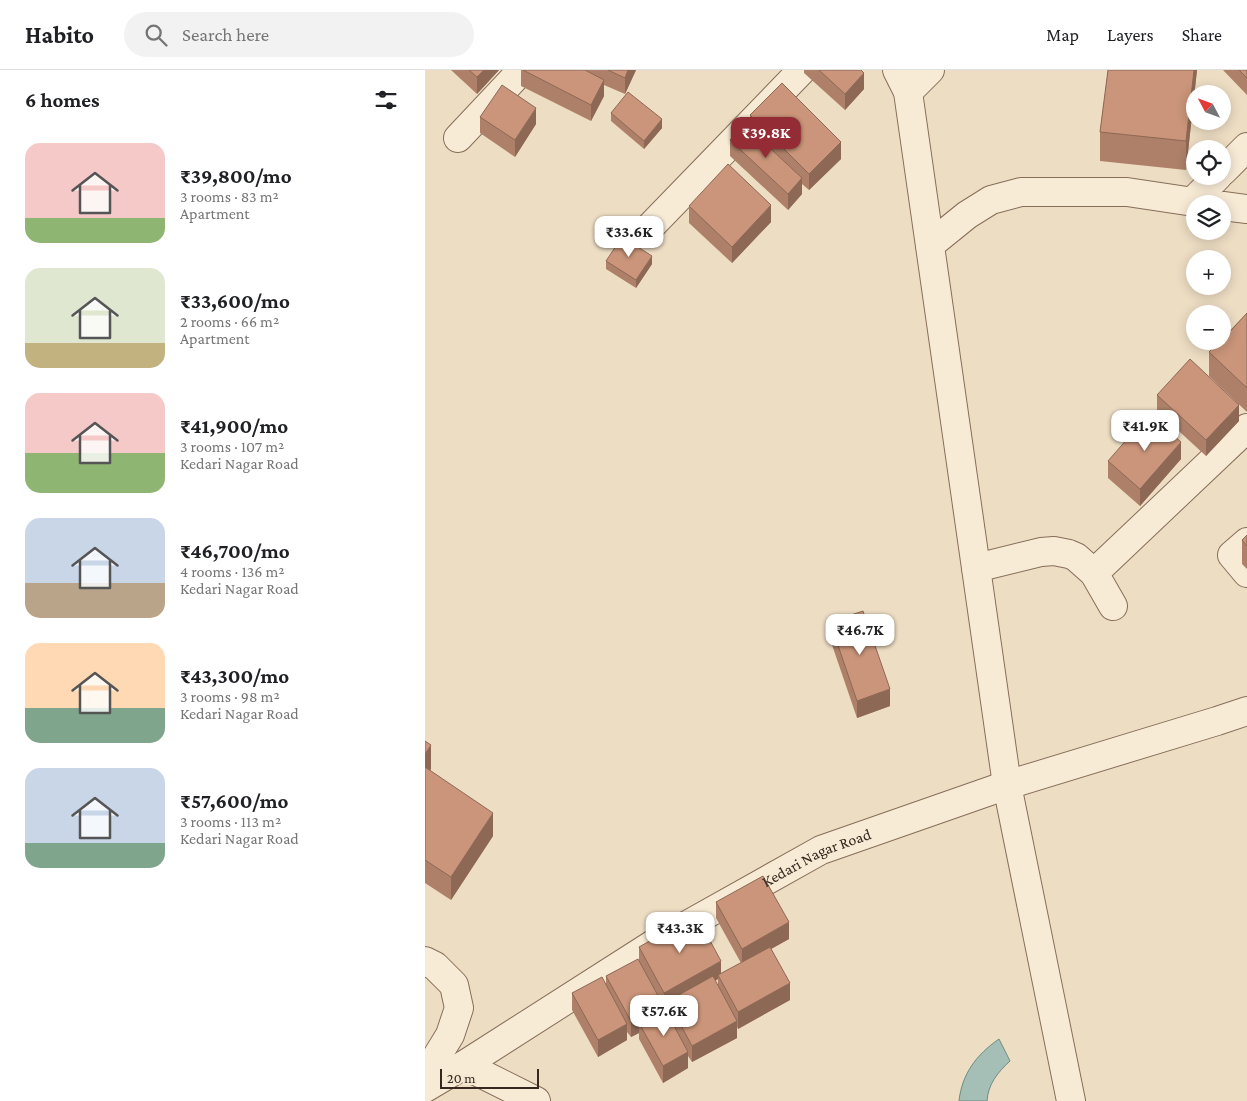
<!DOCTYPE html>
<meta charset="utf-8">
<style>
body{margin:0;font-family:"Crimson Pro",serif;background:#f2f2f2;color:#202124;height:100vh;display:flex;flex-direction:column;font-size:19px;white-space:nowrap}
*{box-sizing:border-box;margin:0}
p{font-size:16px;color:#757577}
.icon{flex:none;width:28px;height:28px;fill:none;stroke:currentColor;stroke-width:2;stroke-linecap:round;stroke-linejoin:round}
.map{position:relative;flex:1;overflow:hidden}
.sheet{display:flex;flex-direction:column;background:#fff;width:425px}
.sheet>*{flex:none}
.needle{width:32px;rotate:311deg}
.fabs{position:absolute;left:761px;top:15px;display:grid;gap:10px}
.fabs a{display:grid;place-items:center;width:45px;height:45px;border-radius:50%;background:#fff;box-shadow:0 2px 12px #0003;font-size:25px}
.scale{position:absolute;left:15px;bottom:12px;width:99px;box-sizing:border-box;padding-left:5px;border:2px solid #36281e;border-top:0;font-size:14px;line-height:18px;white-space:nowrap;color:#36281e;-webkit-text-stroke:4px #f4e8d2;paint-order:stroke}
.price{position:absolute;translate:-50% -42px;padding:0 11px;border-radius:10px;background:#fff;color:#222;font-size:16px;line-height:32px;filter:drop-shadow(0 1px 2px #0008)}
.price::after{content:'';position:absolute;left:50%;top:30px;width:15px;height:11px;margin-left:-8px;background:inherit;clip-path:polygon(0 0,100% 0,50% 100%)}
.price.current{background:#932c35;color:#fff}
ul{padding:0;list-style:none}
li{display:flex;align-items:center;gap:15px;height:125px;padding:0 25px}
li span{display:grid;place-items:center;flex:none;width:140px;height:100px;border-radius:15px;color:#555}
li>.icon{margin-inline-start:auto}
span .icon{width:60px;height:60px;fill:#fffc;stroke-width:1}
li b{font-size:21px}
h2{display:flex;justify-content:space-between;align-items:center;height:60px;padding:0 25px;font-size:21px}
header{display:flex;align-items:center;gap:30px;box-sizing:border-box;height:70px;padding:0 25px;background:#fff;border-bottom:1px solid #e0e0e0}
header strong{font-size:24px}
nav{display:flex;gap:28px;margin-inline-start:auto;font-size:18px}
.search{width:350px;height:45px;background:#f2f2f2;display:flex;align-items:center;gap:12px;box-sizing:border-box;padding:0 18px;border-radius:28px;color:#757577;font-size:19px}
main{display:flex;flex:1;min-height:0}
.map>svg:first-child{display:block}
.water{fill:#a5bfb6;stroke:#6c8d82}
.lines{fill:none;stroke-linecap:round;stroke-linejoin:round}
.minor-casing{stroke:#866e5a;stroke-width:30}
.minor{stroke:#f8ebd6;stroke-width:28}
.wall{fill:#ae8069;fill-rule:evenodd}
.shaded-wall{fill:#8d6855}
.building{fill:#ca957a;stroke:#8d6855}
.labels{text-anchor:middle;stroke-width:5;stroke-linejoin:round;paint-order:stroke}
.street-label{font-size:16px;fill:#36281e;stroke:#f4e8d2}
</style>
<header>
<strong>Habito</strong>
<div class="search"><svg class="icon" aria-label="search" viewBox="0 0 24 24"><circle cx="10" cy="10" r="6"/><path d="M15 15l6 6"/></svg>Search here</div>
<nav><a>Map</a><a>Layers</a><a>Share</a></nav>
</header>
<main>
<section class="sheet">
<h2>6 homes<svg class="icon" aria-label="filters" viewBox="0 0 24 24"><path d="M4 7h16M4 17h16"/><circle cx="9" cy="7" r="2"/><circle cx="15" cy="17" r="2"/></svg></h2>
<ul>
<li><span style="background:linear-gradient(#f6c9c9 75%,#8fb573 0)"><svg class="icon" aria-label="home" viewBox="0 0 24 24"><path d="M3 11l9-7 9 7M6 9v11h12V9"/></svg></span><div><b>₹39,800/mo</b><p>3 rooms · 83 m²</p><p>Apartment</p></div></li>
<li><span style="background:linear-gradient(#dfe7d0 75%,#c2b280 0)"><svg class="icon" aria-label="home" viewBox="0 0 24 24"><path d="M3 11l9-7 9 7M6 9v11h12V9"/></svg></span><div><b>₹33,600/mo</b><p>2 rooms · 66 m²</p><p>Apartment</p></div></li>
<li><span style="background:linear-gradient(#f6c9c9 60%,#8fb573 0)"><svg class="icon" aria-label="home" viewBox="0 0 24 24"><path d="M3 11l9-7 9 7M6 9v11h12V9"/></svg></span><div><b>₹41,900/mo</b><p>3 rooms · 107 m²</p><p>Kedari Nagar Road</p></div></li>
<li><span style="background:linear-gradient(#c9d6e8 65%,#b9a48a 0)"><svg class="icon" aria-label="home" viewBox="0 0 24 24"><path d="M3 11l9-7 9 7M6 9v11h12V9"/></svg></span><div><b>₹46,700/mo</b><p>4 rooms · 136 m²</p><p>Kedari Nagar Road</p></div></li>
<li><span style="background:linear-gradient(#ffd9b3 65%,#7fa58c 0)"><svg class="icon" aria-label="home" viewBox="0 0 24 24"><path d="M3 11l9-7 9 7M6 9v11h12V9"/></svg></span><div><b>₹43,300/mo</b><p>3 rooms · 98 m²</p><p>Kedari Nagar Road</p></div></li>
<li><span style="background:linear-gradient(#c9d6e8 75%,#7fa58c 0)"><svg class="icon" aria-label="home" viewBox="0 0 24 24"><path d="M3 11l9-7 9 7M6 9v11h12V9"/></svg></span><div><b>₹57,600/mo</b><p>3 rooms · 113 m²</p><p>Kedari Nagar Road</p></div></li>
</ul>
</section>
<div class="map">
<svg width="822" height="1031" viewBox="0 0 822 1031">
<rect width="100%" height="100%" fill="#edddc3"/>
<!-- water -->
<path class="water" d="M574 969 585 991C573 1002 563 1014 562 1031H534C537 1004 551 985 574 969Z"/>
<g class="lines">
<!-- minor casing -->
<g class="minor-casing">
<g id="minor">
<path d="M472 0 483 22 582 715 646 1031"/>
<path d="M483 22 505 0"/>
<path d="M33 68 97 0"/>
<path d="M798 101 822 77"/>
<path d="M767 132 793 106"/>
<path d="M798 136 822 139"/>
<path d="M226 156 377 0"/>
<path d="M505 175 542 145 566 130 596 122H702L782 134"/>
<path d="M822 472 807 485 822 503"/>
<path d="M551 498 616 482 629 481 644 484 651 487 669 503 688 536"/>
<path d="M669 503 822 358"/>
<path d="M0 891 10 896 29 915 34 938 25 965 0 1006"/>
<path d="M39 995 111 1031"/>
<path id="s1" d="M0 1018 39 995 230 873 396 780 582 715 792 651 822 641"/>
</g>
</g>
<!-- minor -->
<use href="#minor" class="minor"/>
</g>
<!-- wall -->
<path class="wall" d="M26 0H74L52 24Z
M96 0H211L200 24 179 15V26L166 51 96 16Z
M379 0H436L439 19 420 40 379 3Z
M683 0H772L761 100 675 91V62Z
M798 0H822V25Z
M186 43 237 58 219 79 186 51Z
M325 45 416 89 384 120 377 114V124L363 140 305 86V70L325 59Z
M55 47 111 54 90 87 55 63Z
M264 136 346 152 307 193 264 153Z
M181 191 227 194 211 218 181 199Z
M822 243V342L784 306V282Z
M732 325 814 351 781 386 732 341Z
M756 389 715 436 683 408V391Z
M822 465V499L817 494V470Z
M405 552 465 636 432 648 405 569Z
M0 671 6 699 5 700 68 766 26 830 0 813Z
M291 832 364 869 346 879 365 930 313 959 312 957V968L267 992 263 986V998L238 1013 214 969V963L206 967 202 962V970L173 987 147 940V923L181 914V906L214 891V877L296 904 316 893 291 848ZM293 909V916L290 911ZM237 935 239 939 243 937V945L237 941Z"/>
<!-- shaded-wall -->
<path class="shaded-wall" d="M59 0H74L52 24V7Z
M203 0H211L200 24V8Z
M769 0H772L761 100V71Z
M439 3V19L420 40V24Z
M179 10V26L166 51V35Z
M111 38V54L90 87V70Z
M237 49V58L219 79V71Z
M416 72V89L384 120V104Z
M377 108V124L363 140V124Z
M346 135V152L307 193V177Z
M227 186V194L211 218V210Z
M814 335V351L781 386V370Z
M756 372V389L715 436V419Z
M465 619V636L432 648V631Z
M6 675V699L0 707V684Z
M68 743V766L26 830V807Z
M364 852V869L317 895V879Z
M296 891V908L293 905V909L245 936 243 931V937L239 939V923Z
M365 913V930L313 959V942Z
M237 933V950L214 953V963L206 967V951Z
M312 951V968L267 992V976Z
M202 954V970L173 987V970Z
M263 982V998L238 1013V996Z"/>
<!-- building -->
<path class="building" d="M44 0H59L52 7Z
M98 0H160L179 10 166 35Z
M183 0H203L200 8Z
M394 0H436L439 3 420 24Z
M683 0H769L761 71 675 62Z
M814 0H822V8Z
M357 13 416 72 384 104 325 45Z
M77 15 111 38 90 70 55 47Z
M203 22 237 49 219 71 186 43Z
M319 54 377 108 363 124 305 70Z
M303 94 346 135 307 177 264 136Z
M197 167 227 186 211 210 181 191Z
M822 243V318L784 282 795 271H798V269Z
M765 289 814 335 781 370 732 325Z
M724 344 756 372 715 419 683 391Z
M822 465V476L817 470Z
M438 541 465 619 432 631 405 552Z
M0 671 6 675 0 684Z
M0 697 68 743 26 807 0 790Z
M338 806 364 852 317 879 291 832Z
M271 845 296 891 239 923 214 877Z
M345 877 365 913 313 942 293 905Z
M213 889 237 933 206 951 181 906Z
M288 906 312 951 267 976 243 931Z
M177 907 202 954 173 970 147 923Z
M240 939 263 982 238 996 214 953Z"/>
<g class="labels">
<!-- street labels -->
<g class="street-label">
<text dy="6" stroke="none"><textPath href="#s1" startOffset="455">Kedari Nagar Road</textPath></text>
</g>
</g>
</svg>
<div class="fabs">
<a><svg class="needle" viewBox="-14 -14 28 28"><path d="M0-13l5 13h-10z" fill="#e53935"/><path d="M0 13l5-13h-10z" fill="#757577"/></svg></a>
<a><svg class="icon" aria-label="locate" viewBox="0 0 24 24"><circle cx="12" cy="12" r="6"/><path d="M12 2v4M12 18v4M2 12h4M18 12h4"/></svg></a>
<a><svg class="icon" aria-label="layers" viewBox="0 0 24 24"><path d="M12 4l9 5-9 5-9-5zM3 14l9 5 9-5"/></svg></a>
<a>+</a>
<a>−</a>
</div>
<div class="scale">20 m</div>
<b class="price current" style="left:341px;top:89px">₹39.8K</b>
<b class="price" style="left:204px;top:188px">₹33.6K</b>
<b class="price" style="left:720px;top:382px">₹41.9K</b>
<b class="price" style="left:435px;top:586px">₹46.7K</b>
<b class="price" style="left:255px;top:884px">₹43.3K</b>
<b class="price" style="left:239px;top:967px">₹57.6K</b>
</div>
</main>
